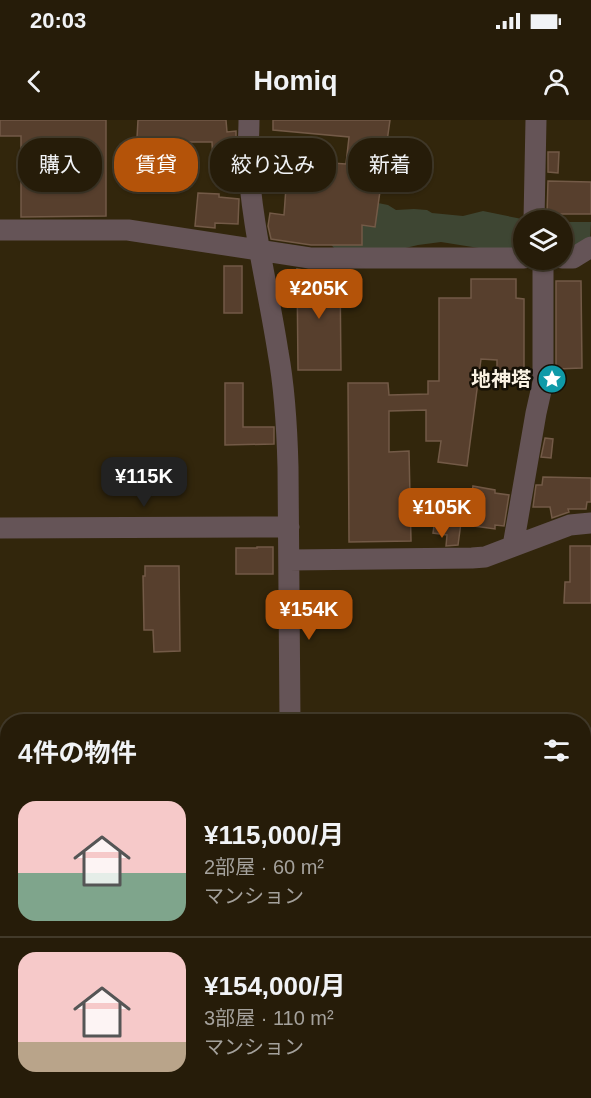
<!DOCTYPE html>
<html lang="ja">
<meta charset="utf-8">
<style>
body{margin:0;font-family:Helvetica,"Noto Sans JP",sans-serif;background:#322917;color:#f1f3f6;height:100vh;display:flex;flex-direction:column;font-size:22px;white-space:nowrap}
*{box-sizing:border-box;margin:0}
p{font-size:20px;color:#a4a19c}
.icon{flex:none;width:33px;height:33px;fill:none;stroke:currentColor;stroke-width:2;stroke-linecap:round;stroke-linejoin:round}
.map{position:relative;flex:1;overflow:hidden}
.side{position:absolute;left:0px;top:594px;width:591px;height:384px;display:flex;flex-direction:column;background:#261c09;border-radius:24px 24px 0 0;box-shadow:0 2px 4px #0004,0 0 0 2px #423a2a}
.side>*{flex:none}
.banner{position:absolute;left:18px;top:18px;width:555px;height:54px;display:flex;gap:12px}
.tools{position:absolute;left:513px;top:90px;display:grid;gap:12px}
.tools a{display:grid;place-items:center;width:60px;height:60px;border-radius:50%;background:#261c09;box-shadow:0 2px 4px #0004,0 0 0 2px #423a2a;font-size:30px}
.price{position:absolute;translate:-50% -51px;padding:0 14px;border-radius:12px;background:#b45309;color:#fff;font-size:20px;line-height:39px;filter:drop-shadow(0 2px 3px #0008)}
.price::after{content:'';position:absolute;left:50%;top:36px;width:18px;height:14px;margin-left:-9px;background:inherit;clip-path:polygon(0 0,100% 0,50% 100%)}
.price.active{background:#222;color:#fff}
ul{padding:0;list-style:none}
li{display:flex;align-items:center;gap:18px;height:150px;padding:0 18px}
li+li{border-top:2px solid #423a2a}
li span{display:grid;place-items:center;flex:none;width:168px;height:120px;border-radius:18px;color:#555}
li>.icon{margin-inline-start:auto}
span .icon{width:72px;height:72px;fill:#fffc;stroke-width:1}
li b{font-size:26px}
h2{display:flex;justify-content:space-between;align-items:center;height:72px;padding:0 18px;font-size:26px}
.tag{padding:0 21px;border-radius:24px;background:#261c09;box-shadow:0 2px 4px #0004,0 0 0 2px #423a2a;font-size:21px;line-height:54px}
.tag.active{background:#b45309;color:#fff}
.status{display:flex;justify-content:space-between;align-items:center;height:42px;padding:0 30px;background:#261c09;direction:ltr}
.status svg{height:16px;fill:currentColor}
header{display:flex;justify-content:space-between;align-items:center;height:78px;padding:0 18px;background:#261c09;font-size:27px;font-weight:600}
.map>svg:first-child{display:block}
.built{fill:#3f2f0d}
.green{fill:#3e4633}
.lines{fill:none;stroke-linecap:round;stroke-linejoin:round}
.stream{stroke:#39566f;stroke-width:5}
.building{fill:#573f2d;stroke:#735a47;stroke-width:1.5}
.minor{stroke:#655457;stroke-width:21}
.labels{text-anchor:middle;stroke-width:5;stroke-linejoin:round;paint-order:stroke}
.poi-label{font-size:20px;font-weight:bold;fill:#faf2e3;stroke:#151006;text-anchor:end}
</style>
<div class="status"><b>20:03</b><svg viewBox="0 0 49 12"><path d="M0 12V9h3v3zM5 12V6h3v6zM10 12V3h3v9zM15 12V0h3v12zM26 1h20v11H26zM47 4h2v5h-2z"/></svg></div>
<header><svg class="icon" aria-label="back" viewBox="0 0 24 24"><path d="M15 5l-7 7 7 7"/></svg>Homiq<svg class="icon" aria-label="person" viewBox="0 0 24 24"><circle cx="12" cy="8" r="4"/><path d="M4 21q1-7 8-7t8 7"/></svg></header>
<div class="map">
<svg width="591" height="978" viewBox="0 0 591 978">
<rect width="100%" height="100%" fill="#32260c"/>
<!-- built -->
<path class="built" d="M584 969H591V978H304V970H584Z"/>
<!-- green -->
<path class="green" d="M378 83 388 85 396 90 414 89 427 90 432 93 463 96 483 91 522 99 523 102V128L485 129 441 122 418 125 397 130 334 128 327 120Z
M562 102H591L590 120 575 130H563Z"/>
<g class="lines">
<!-- stream -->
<path class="stream" d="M0 962V978"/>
</g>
<!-- building -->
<path class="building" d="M0 0H106V96L21 97V16H0Z
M138 0H226L227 12 236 11V42H213L212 22H186L185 54H163L164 19 137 18Z
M273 0H390L375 107 362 105V125H311L271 119 268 106 270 93 284 95 288 40 346 44 349 17 273 10Z
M548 32H559L558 53 548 52Z
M548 61 591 62V94H547Z
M198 73 219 74V77L239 79 238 104 215 103V108L195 106Z
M224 146H242V193H224Z
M297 149 310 151H340L341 250H298Z
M471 159H516V178L524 179V252H497V240L481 239 467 346 438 342 441 321H426V290L389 291V332L409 331 411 421 349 422 348 263H388L389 275 428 274V261H439V178H471Z
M556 161H581L582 248 556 249Z
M225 263H243V307H274V324L225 325Z
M545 318 553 319 551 338 541 337Z
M543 357 591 358V382H587L586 389H568L569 392 552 398 550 387H533L536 365H542Z
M473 366 495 370V373L509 375 504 406 495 405V409L467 405Z
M436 392 462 395 458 425 446 426 447 415 433 413Z
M570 426H591V483H564L565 462H570Z
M257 427H273V454H236V428H257Z
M145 446H179L180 531 154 532 153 510H144L143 456H145Z"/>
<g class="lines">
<!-- minor -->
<path class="minor" d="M249 0C249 12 248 25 248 37 251 103 268 167 278 232 285 270 287 308 288 347L290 602
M534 100 536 0
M0 110H128L310 138H524
M562 138H573L591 127
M0 408 289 407
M513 426 536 293 543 262V140
M289 440 472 438 485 437 570 405 591 403
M584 657H591
M0 661H8
M584 956H591
M0 957H8
M293 970V978"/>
</g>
<!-- icons -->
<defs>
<g id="sight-disc" transform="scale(1.5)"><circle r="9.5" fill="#0f9aa8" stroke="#151006"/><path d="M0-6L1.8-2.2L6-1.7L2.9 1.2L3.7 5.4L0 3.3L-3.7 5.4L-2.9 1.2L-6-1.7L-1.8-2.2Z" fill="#fff"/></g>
</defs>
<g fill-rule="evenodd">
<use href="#sight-disc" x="552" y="259"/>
</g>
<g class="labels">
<!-- poi labels -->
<g class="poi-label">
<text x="531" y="266">地神塔</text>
</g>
</g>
</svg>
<div class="tools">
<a><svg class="icon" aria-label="layers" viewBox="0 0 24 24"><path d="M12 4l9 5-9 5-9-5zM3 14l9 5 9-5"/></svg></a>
</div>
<b class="price" style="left:319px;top:200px">¥205K</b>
<b class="price active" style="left:144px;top:388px">¥115K</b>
<b class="price" style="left:442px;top:419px">¥105K</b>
<b class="price" style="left:309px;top:521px">¥154K</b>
<div class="banner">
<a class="tag">購入</a>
<a class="tag active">賃貸</a>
<a class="tag">絞り込み</a>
<a class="tag">新着</a>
</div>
<section class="side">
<h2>4件の物件<svg class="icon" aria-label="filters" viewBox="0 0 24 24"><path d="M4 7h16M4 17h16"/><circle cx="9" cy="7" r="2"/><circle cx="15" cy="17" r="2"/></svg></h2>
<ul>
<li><span style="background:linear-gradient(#f6c9c9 60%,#7fa58c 0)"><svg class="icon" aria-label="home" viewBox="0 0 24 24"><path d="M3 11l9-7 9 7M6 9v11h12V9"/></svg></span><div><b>¥115,000/月</b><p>2部屋 · 60 m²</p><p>マンション</p></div></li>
<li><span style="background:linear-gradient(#f6c9c9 75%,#b9a48a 0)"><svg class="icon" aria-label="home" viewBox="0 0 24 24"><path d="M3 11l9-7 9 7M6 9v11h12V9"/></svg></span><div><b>¥154,000/月</b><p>3部屋 · 110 m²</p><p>マンション</p></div></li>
</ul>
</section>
</div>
